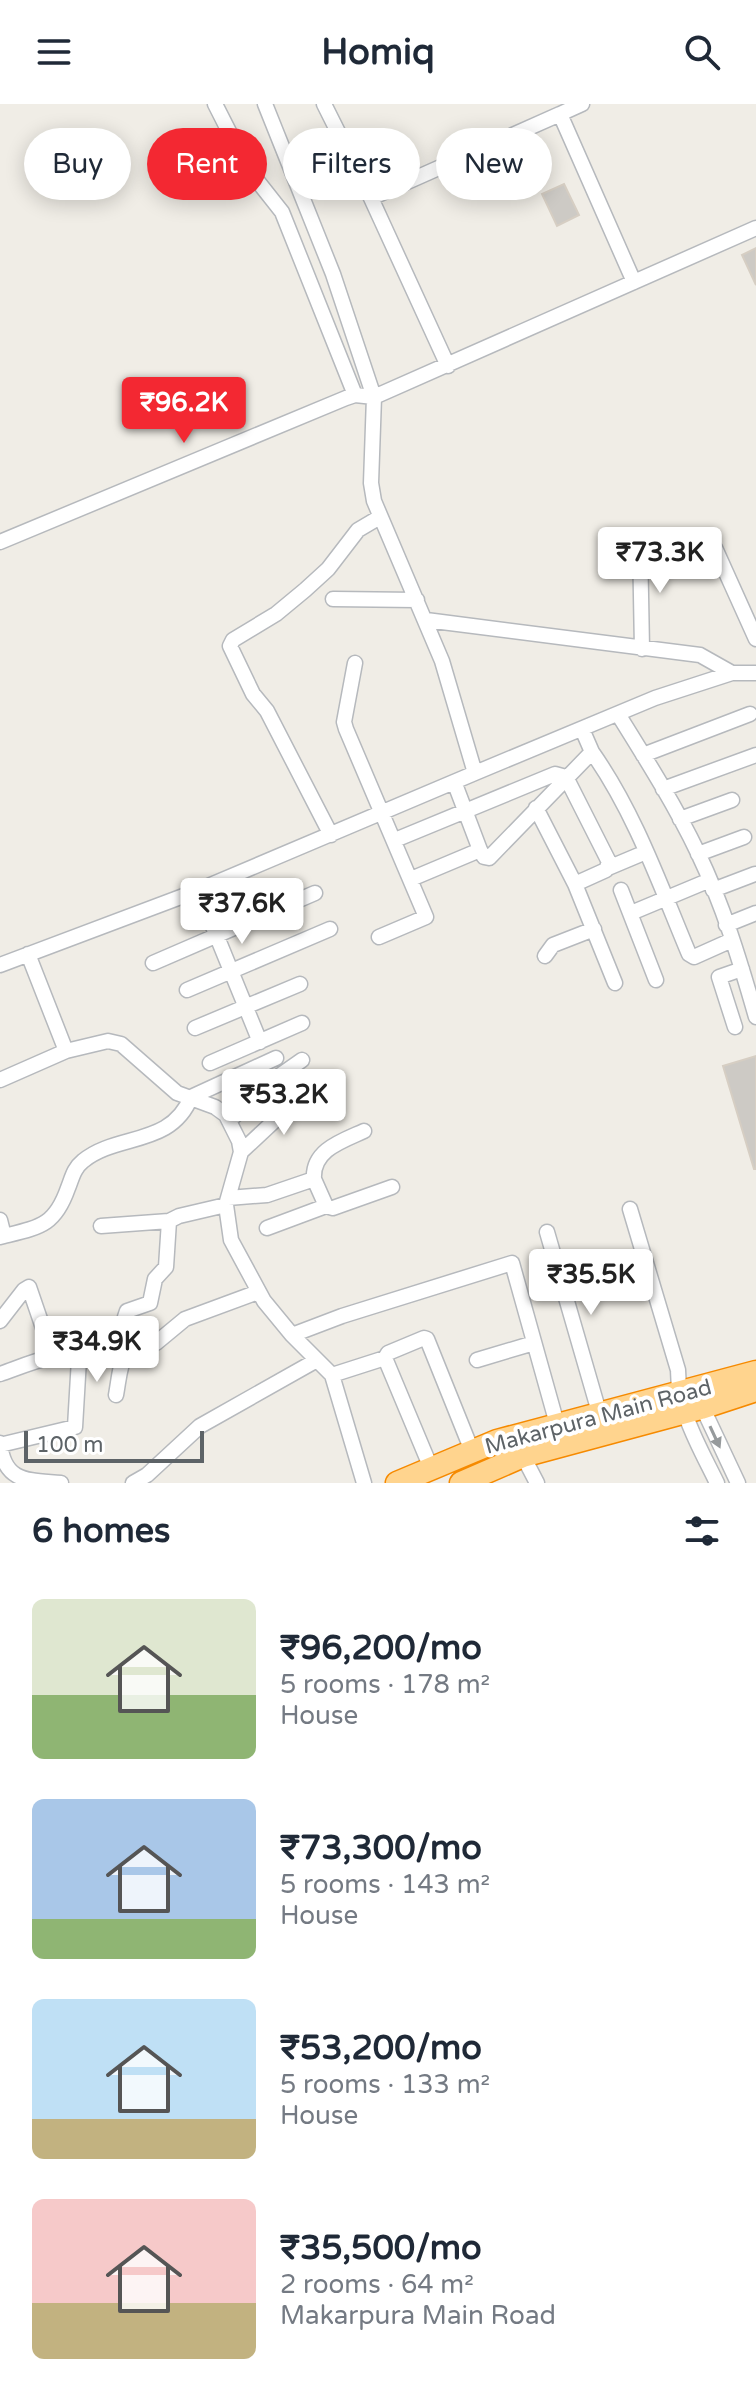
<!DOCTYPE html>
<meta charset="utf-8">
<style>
body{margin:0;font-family:"Varela Round",sans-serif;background:#f6f6f7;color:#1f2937;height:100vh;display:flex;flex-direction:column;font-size:30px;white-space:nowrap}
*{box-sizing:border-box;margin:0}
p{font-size:26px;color:#747a83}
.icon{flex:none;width:44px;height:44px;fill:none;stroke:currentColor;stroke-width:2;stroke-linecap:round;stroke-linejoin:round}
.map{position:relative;height:1379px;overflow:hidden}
.panel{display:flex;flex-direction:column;background:#fff;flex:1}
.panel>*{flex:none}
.hud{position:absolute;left:24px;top:24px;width:708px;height:72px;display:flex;gap:16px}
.scale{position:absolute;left:24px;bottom:20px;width:180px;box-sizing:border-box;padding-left:8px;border:4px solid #5d6367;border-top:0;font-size:22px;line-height:28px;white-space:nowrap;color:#5d6367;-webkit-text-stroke:6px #fff;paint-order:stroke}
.price{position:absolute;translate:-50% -68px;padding:0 18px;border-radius:8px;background:#fff;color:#222;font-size:26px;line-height:52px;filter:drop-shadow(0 2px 4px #0008)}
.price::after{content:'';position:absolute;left:50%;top:48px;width:24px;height:18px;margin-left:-12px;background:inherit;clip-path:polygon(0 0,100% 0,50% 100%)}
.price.selected{background:#f32832;color:#fff}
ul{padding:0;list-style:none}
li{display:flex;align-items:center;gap:24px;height:200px;padding:0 32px}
li span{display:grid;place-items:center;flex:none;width:224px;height:160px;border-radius:12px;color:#555}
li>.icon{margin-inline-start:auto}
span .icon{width:96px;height:96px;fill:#fffc;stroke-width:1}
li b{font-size:34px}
h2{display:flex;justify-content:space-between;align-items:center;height:96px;padding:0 32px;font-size:34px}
.tag{padding:0 28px;border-radius:36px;background:#fff;box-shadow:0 4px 20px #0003;font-size:28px;line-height:72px}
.tag.selected{background:#f32832;color:#fff}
header{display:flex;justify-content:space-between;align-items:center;height:104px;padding:0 32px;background:#fff;font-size:36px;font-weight:700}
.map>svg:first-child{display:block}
.building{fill:#cdcac5;stroke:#d6cec3;stroke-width:2}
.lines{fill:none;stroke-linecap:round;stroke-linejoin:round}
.minor-casing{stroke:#b6b9bd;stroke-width:17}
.highway-casing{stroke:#f68a00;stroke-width:25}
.minor{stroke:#fff;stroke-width:14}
.highway{stroke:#ffd48e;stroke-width:22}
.oneway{fill:#969a9c}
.labels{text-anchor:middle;stroke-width:8;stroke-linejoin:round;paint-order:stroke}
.street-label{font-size:22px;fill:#5d6367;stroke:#fff}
</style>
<header><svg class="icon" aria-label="menu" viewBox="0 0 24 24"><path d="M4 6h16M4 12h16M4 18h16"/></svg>Homiq<svg class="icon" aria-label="search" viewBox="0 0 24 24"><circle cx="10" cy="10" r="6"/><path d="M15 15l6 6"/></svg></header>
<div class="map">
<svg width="756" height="1379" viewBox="0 0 756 1379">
<rect width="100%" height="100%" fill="#f0ede6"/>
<!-- building -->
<path class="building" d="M564 80 579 111 557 122 542 90Z
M756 144V181L742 151Z
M756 952V1065H754L723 962Z"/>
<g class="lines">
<!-- minor casing -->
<g class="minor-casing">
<path id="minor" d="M215 0 248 65 282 108 355 291
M324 0 371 94
M560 10 582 0
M448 262 371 94 560 10 634 178
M0 438 346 294 355 291 374 293 756 124
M640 438 642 545
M715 444 756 535
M333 495 417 496
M426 516 700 551 732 569
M355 559 344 618 346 625 426 813 379 833
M618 610C646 655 675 701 698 749 723 801 740 857 756 913
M592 648C635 709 660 781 689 850L694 853 732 836
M643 651 750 610
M475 669 655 594 732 569H756
M455 680 480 746 484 753 489 754 592 648 582 625
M663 685 756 651
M536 704 575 780 615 879
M680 715 732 696
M331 731 267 607 253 590 230 542 233 536 276 510 305 486 328 465 358 426 380 413
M395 736 555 670 566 673 609 758 606 766 575 780
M698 750 744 733
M608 764 646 748
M411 775 480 746
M198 786 260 938
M621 786 656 876
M713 786 755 770
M631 809 710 776
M726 821 756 809
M545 852 553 841 594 825
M153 859 315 789
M0 861 194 788 475 669 442 557 374 397 371 379 374 293 333 170 265 0
M187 886 330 825
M735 923 719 873 742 865
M195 924 300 880
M66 947 108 937 121 940 177 989 215 1003 226 1011 239 1037 241 1048 226 1101 231 1136 264 1197 292 1231 332 1271 364 1379
M210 959 302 919
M0 976 66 947 28 850
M229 1017 272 977 302 956
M241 1048 302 991
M314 1075C312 1046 342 1037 364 1027
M228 1094 267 1091 314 1075 326 1102 333 1104 392 1083
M630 1105 678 1266C678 1308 699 1342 717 1379
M0 1116 4 1132 0 1133
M101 1122 169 1117
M267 1124 326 1102
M547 1128 599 1308
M4 1132C41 1123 55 1121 68 1084 72 1074 74 1064 83 1057 117 1029 171 1043 191 993L276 954
M0 1217 24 1186 29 1183 53 1253
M292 1231 342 1212 512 1159 557 1320
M135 1240 125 1213 127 1207 150 1199 155 1175 166 1163 169 1117 179 1112 226 1101
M385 1254 388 1249 424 1234 427 1235 472 1347
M477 1256 534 1239
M0 1270C19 1264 63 1243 79 1255L75 1323 0 1341
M332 1271 385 1254 431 1364
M116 1291C121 1264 120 1233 156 1239L185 1215 258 1188
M699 1296 738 1379
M0 1339C4 1379 28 1376 61 1379
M523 1352 537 1379
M133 1379 147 1371 200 1322 317 1256"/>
</g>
<!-- highway casing -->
<g class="highway-casing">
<path id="highway" d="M397 1379 497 1337 756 1268
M461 1379 523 1352 701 1304 756 1286"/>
</g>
<!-- minor -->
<use href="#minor" class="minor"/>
<!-- highway -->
<use href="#highway" class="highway"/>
</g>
<!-- one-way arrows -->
<defs><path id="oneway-solid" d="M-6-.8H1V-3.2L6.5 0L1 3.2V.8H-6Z" transform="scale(2)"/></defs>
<use class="oneway" href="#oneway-solid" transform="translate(715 1333) rotate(65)"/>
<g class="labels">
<!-- street labels -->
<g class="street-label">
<text transform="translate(598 1312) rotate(-15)" y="8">Makarpura Main Road</text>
</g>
</g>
</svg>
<div class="scale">100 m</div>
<b class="price selected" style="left:184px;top:341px">₹96.2K</b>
<b class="price" style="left:660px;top:491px">₹73.3K</b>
<b class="price" style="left:242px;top:842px">₹37.6K</b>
<b class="price" style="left:284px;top:1033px">₹53.2K</b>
<b class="price" style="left:591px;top:1213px">₹35.5K</b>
<b class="price" style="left:97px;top:1280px">₹34.9K</b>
<div class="hud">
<a class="tag">Buy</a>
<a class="tag selected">Rent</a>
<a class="tag">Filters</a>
<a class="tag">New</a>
</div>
</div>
<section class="panel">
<h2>6 homes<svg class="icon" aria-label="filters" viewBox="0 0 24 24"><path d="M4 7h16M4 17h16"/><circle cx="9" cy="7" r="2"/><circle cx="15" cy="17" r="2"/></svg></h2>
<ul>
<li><span style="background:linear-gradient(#dfe7d0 60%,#8fb573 0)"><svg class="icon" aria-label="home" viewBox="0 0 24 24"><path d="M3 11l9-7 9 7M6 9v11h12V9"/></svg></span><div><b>₹96,200/mo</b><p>5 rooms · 178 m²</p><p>House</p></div></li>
<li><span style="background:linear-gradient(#a9c7e8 75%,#8fb573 0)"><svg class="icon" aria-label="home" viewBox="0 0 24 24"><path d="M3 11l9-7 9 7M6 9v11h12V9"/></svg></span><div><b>₹73,300/mo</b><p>5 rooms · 143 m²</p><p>House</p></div></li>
<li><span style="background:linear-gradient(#bfe0f5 75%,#c2b280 0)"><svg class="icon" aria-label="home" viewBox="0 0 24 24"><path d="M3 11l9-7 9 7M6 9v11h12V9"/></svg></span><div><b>₹53,200/mo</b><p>5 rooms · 133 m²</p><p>House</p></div></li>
<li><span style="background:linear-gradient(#f6c9c9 65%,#c2b280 0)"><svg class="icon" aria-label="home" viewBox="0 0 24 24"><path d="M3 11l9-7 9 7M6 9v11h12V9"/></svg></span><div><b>₹35,500/mo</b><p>2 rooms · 64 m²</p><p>Makarpura Main Road</p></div></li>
</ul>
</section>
